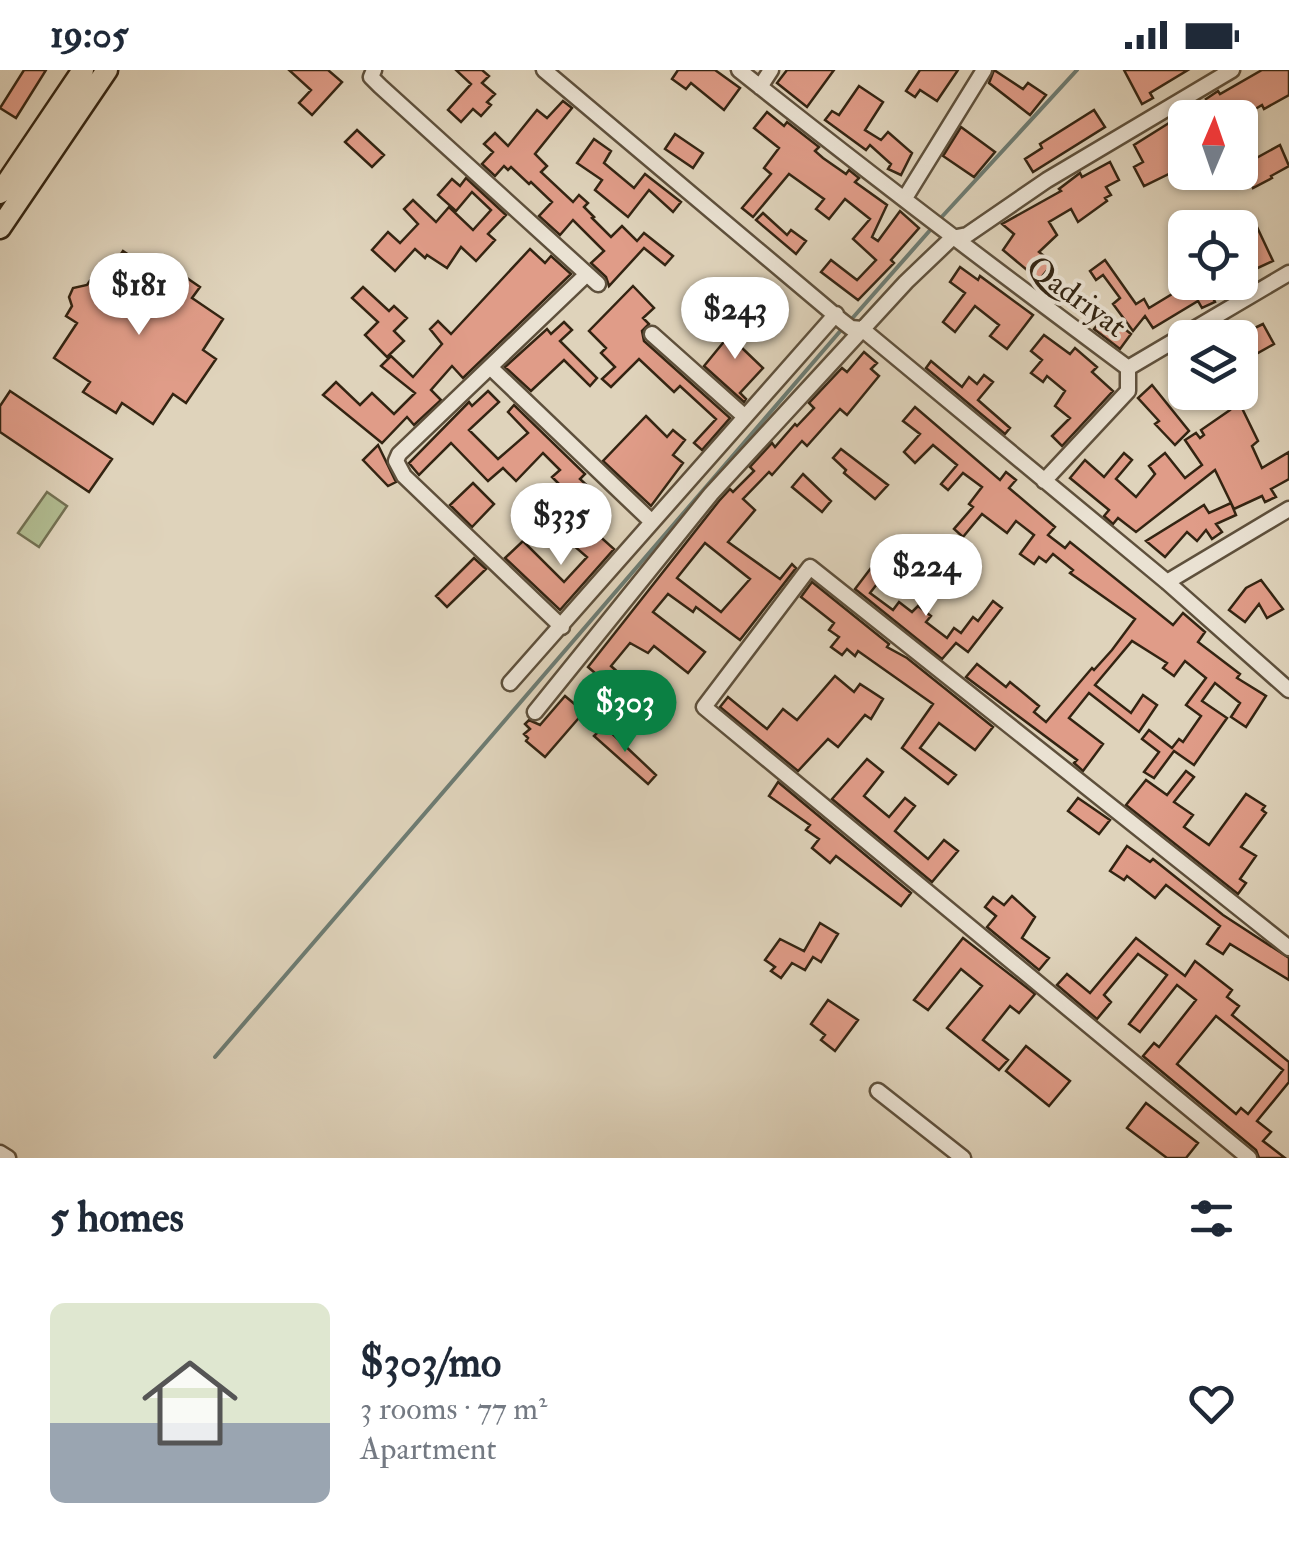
<!DOCTYPE html>
<meta charset="utf-8">
<style>
body{margin:0;font-family:"IM FELL Double Pica",serif;background:#f2f2f3;color:#1f2937;height:100vh;display:flex;flex-direction:column;font-size:38px;white-space:nowrap}
*{box-sizing:border-box;margin:0}
p{font-size:32px;color:#747a83}
.icon{flex:none;width:55px;height:55px;fill:none;stroke:currentColor;stroke-width:2;stroke-linecap:round;stroke-linejoin:round}
.map{position:relative;height:1088px;overflow:hidden}
.sheet{display:flex;flex-direction:column;background:#fff;flex:1}
.sheet>*{flex:none}
.needle{width:65px;rotate:2deg}
.fabs{position:absolute;left:1168px;top:30px;display:grid;gap:20px}
.fabs a{display:grid;place-items:center;width:90px;height:90px;border-radius:15px;background:#fff;box-shadow:0 2px 8px #0004;font-size:50px}
.price{position:absolute;translate:-50% -85px;padding:0 22px;border-radius:35px;background:#fff;color:#222;font-size:32px;line-height:65px;filter:drop-shadow(0 2px 5px #0008)}
.price::after{content:'';position:absolute;left:50%;top:60px;width:30px;height:22px;margin-left:-15px;background:inherit;clip-path:polygon(0 0,100% 0,50% 100%)}
.price.on{background:#0b8043;color:#fff}
ul{padding:0;list-style:none}
li{display:flex;align-items:center;gap:30px;height:250px;padding:0 50px}
li+li{border-top:2px solid #e0e1e3}
li span{display:grid;place-items:center;flex:none;width:280px;height:200px;border-radius:15px;color:#555}
li>.icon{margin-inline-start:auto}
span .icon{width:120px;height:120px;fill:#fffc;stroke-width:1}
li b{font-size:42px}
h2{display:flex;justify-content:space-between;align-items:center;height:120px;padding:0 50px;font-size:42px}
.status{display:flex;justify-content:space-between;align-items:center;height:70px;padding:0 50px;background:#fff;direction:ltr}
.status svg{height:28px;fill:currentColor}
.map>svg:first-child{display:block}
.green{fill:#b1bc91;stroke:#727052;stroke-width:2.5}
.lines{fill:none;stroke-linecap:round;stroke-linejoin:round}
.stream{stroke:#6d7c73;stroke-width:4}
.building{fill:#e09c88;stroke:#332412;stroke-width:2.5;fill-rule:evenodd}
.minor-casing{stroke:#5e503c;stroke-width:19}
.highway-casing{stroke:#332412;stroke-width:25}
.minor{stroke:#eae2d3;stroke-width:14}
.highway{stroke:#dfd3bb;stroke-width:20}
.labels{text-anchor:middle;stroke-width:8;stroke-linejoin:round;paint-order:stroke}
.street-label{font-size:32px;fill:#332412;stroke:#eae2d3}
</style>
<div class="status"><b>19:05</b><svg viewBox="0 0 49 12"><path d="M0 12V9h3v3zM5 12V6h3v6zM10 12V3h3v9zM15 12V0h3v12zM26 1h20v11H26zM47 4h2v5h-2z"/></svg></div>
<div class="map">
<svg width="1289" height="1088" viewBox="0 0 1289 1088">
<rect width="100%" height="100%" fill="#dfd3bb"/>
<filter id="stains"><feTurbulence type="fractalNoise" baseFrequency=".002" numOctaves="4"/><feColorMatrix values="0 0 0 0 .2 0 0 0 0 .09 0 0 0 0 .02 0 0 0 .5 -.17"/></filter>
<radialGradient id="worn" r=".72"><stop offset=".6" stop-color="#630" stop-opacity="0"/><stop offset="1" stop-color="#630" stop-opacity=".3"/></radialGradient>
<!-- green -->
<path class="green" d="M47 422 67 436 39 477 18 463Z"/>
<g class="lines">
<!-- stream -->
<path class="stream" d="M938 151 1077 0
M849 252 932 158
M215 987 842 259"/>
</g>
<!-- building -->
<path class="building" d="M24 0H46L16 48 0 38Z
M289 0H328L342 12 312 45 299 33 311 20Z
M456 0H482L489 6 482 13 495 24 487 32 491 35 481 46 473 39 461 52 448 40 471 14Z
M678 0H715L740 18 724 40 691 13 686 19 672 9Z
M787 0H834L807 37 777 13Z
M920 0H958L937 31 920 20 915 27 906 21Z
M994 0 1023 19 1028 13 1046 25 1030 45 989 13Z
M1124 0H1188L1150 23 1153 28 1142 34Z
M1262 0H1289V25L1264 39 1262 35 1240 48H1185V96L1144 116 1134 97 1143 92 1134 75 1169 53 1170 55 1209 33 1206 29 1218 21 1220 24Z
M859 16 883 32 865 60 881 70 888 62 912 83 901 105 888 99 891 94 870 75 866 80 825 50 832 41 839 45Z
M563 31 572 38 535 84 547 96 541 102 573 132 579 125 588 133 584 137 594 147 592 148 611 167 622 156 637 171 644 163 673 186 665 195 644 178 609 216 606 207 591 193 604 181 573 150 560 165 539 146 552 132 531 112 529 114 511 97 508 100 504 96 495 106 482 94 493 82 484 74 495 63 508 76 537 40 547 48Z
M1094 40 1105 57 1033 102 1025 89 1042 78 1040 74Z
M767 42 784 56 787 52 819 77 815 81 823 88 846 104 849 100 859 108 855 112 887 135 872 167 878 171 900 141 919 158 891 190 894 193 858 230 821 202 831 190 857 210 876 190 853 169 870 149 845 129 829 149 816 139 824 129 789 104 753 147 742 138 771 104 764 98 779 78 754 58Z
M961 57 995 82 974 107 943 86Z
M357 60 384 85 372 97 345 72Z
M675 64 703 83 693 98 665 79Z
M594 69 611 81 604 93 634 118 645 104 681 132 673 142 649 120 628 147 595 120 602 110 577 93Z
M1280 75 1289 96 1271 106 1272 108 1253 118 1246 104 1221 118 1216 108 1226 102H1245L1242 96Z
M1110 92 1119 110 1106 117 1111 125 1105 128 1107 131 1078 152 1071 139 1049 152 1057 165 1039 182 1053 193 1039 210 1003 180 1014 164 1002 154 1061 121 1059 119 1080 103 1082 107Z
M466 108 506 145 488 164 495 170 476 191 461 177 447 198 427 185 425 188 415 179 395 201 372 180 388 162 400 173 418 154 404 139 413 130 436 152 449 137 473 160 491 140 472 122 456 141 438 125 452 109 460 116Z
M763 143 787 165 791 160 806 171 796 184 756 150Z
M1257 157 1273 191 1249 202 1240 182V165Z
M530 179 545 193 551 186 571 204 463 308 452 296 431 320 441 330 414 355 407 347 382 373 323 325 336 312 360 335 372 323 394 344 415 323 381 296 391 286 413 307 442 274 430 259 438 251 451 264Z
M123 181 160 206 168 195 200 217 192 228 223 249 203 280 216 289 186 333 173 324 153 354 122 333 116 343 83 322 90 312 54 288 77 253 66 246 72 236 69 227 73 218 87 215 94 205 103 211Z
M1105 190 1136 234 1144 229 1149 238 1192 212H1228L1210 222 1215 232 1202 238 1198 231 1153 258 1145 246 1133 261 1113 234 1120 228 1103 205 1096 210 1090 201Z
M960 197 978 210 980 206 1033 245 1007 279 990 266 999 255 975 236 955 262 943 252 965 223 950 212Z
M633 216 654 238 643 248 649 254 642 261 644 271 730 348 702 380 694 373 716 349 680 316 674 322 639 289 611 317 602 309 615 297 601 283 606 278 589 261Z
M363 217 389 241 394 236 407 248 394 261 404 271 387 287 365 265 378 252 352 228Z
M1106 244 1131 264 1120 279 1094 259Z
M741 251 753 260 741 277 763 298 740 323 746 329 744 332 704 296Z
M564 252 572 260 560 271 597 308 590 316 564 290 531 321 505 297 547 259 551 264Z
M1263 254 1274 274 1240 293V268L1236 267Z
M1044 265 1070 284 1075 278 1097 297 1092 302 1113 321 1062 376 1052 366 1070 348 1055 336 1065 321 1047 306 1043 312 1031 303 1042 290 1031 281Z
M864 282 877 293 871 299 879 306 847 345 840 339 807 376 802 371 772 405 769 402 743 429 755 440 728 472 780 509 792 494 796 498 740 570 696 537 693 542 668 524 653 542 705 582 688 603 654 576 648 583 630 573 611 596 640 622 630 633 588 597 719 431 730 419 733 422 754 401 750 397 772 373 775 377 795 354 797 356 814 338 809 333 842 298 847 302ZM705 473 750 509 721 542 677 508Z
M931 291 962 317 969 307 977 314 984 305 993 312 978 330 1010 358 1005 364 926 298Z
M1152 315 1189 361 1175 375 1155 354 1159 351 1138 328Z
M10 321 112 389 89 422 0 362V336Z
M488 321 499 332 469 360 498 389 528 363 508 342 514 335 585 404 580 409 594 422 589 427 592 429 561 461 545 446 536 456 517 438 535 421 554 439 569 424 552 407 560 400 543 383 516 411 503 398 488 411 451 373 419 405 409 393 469 332 472 336Z
M1238 330 1258 371 1252 376 1262 398 1289 382V409L1271 419 1276 427 1265 432 1262 426 1234 439 1215 400 1136 462 1118 448 1113 454 1104 446 1109 440 1070 408 1085 390 1104 407 1124 383 1132 390 1116 409 1136 427 1155 404 1149 396 1165 383 1185 408 1202 395 1185 370 1196 363 1200 368 1204 365 1201 360 1230 340 1228 335Z
M915 337 1000 410 1006 402 1016 410 1009 418 1055 457 1048 465 1065 478 1070 472 1173 555 1183 543 1205 562 1198 572 1240 604 1237 608 1266 626 1246 657 1231 647 1240 633 1215 613 1202 631 1227 648 1194 695 1174 681 1154 708 1144 702 1159 682 1142 669 1149 660 1172 678 1179 669 1183 672 1201 646 1186 635 1206 608 1185 591 1174 606 1163 598 1167 593 1132 571 1095 615 1131 643 1143 625 1157 635 1139 662 1089 623 1069 648 1103 674 1083 701 1074 693 1077 690 966 607 977 594 1006 617 1010 612 1039 636 1034 642 1046 652 1092 598 1094 600 1112 580 1135 549 1070 503 1073 500 1053 484 1046 492 1039 487 1034 494 1020 484 1034 465 1016 451 1007 463 982 444 963 467 954 459 973 437 969 434 982 417 963 403 948 420 941 414 957 395 933 375 915 393 904 382 920 364 903 351Z
M646 346 667 367 673 360 685 370 673 385 683 393 651 436 603 391Z
M378 375 396 412 388 416 363 390Z
M841 379 888 415 875 429 844 403 846 400 833 388Z
M803 404 831 431 822 442 792 417Z
M473 413 494 434 472 457 450 435Z
M1231 433 1236 445 1216 454 1222 462 1212 469 1206 460 1197 471 1187 462 1165 487 1146 471 1204 435 1209 443Z
M574 460 586 472 595 462 614 479 560 540 505 488 523 471 564 512 587 487 566 469Z
M474 488 486 499 447 537 436 526Z
M877 490 888 500 870 523 893 540 899 532 912 542 918 536 931 546 926 552 947 568 954 558 961 563 973 547 978 551 993 531 1002 538 968 582 956 573 942 589 855 519Z
M1261 510 1283 539 1267 548 1259 534 1245 552 1229 540 1246 518Z
M812 512 889 574 887 577 907 588 993 657 975 680 939 653 920 678 956 705 948 714 902 678 933 634 858 581 855 586 847 579 842 585 831 577 839 567 829 560 834 553 801 527Z
M835 606 854 622 860 614 883 629 871 649 865 645 838 677 828 669 798 701 720 637 728 627 767 659 783 639 797 650Z
M565 626 584 642 545 687 526 671 528 668 524 664 530 659 525 654 529 650 540 655Z
M604 656 656 705 648 714 594 666Z
M867 689 883 702 864 726 889 747 905 728 915 736 895 761 928 789 944 770 958 781 932 812 832 729Z
M1186 701 1194 707 1174 732 1193 745 1184 757 1209 775 1246 724 1265 736 1262 740 1266 743 1241 777 1256 786 1240 809 1246 813 1238 824 1126 735 1146 710 1167 725Z
M778 712 911 823 901 836 836 786 830 793 812 778 819 769 806 760 810 755 769 726Z
M1078 728 1110 750 1099 764 1068 741Z
M1127 776 1150 792 1153 789 1223 845 1289 888V910L1230 874 1223 884 1207 874 1220 856 1166 815 1155 828 1127 806 1124 810 1110 801Z
M1012 826 1035 847 1022 868 1049 888 1039 900 987 857 996 846 985 837 993 827 1004 835Z
M820 853 838 864 821 892 813 887 805 900 792 893 781 908 771 901 775 897 765 890 780 869 804 881Z
M963 868 1035 924 1019 943 1010 936 983 970 1008 990 999 1000 947 958 982 916 961 899 928 940 914 930Z
M1136 868 1185 906 1195 891 1232 920 1227 927 1239 936 1232 945 1289 992V1012L1257 1051 1271 1062 1263 1071 1285 1088H1259L1256 1080 1143 986 1154 973 1159 977 1196 930 1177 915 1140 962 1129 954 1167 905 1138 884 1104 925 1111 932 1097 949 1057 915 1067 904 1090 923ZM1216 946 1283 1000 1248 1044 1241 1038 1236 1044 1177 994Z
M828 930 858 950 835 981 821 970 825 965 811 954Z
M1026 976 1070 1011 1049 1036 1006 1001Z
M1146 1033 1198 1073 1186 1088H1167L1127 1058Z"/>
<g class="lines">
<!-- minor casing -->
<g class="minor-casing">
<path id="minor" d="M374 0 371 7 380 16 598 214
M544 0 842 251 851 258 862 259 1167 512 1289 620
M739 0C867 102 997 201 1128 298L1289 203
M760 17 771 0
M905 128 984 0
M652 264 744 346
M491 298 652 452
M1044 411 1128 321V298
M1167 512 1289 439
M562 557 404 406 396 391 399 384 587 204
M510 613 836 244
M535 642 711 424 906 212 952 168 967 165 1047 110 1232 0
M878 1021 963 1088
M0 1083 8 1088
M1249 1088 704 637 810 497 1289 878"/>
</g>
<!-- highway casing -->
<g class="highway-casing">
<path id="highway" d="M0 123 83 0
M0 158 107 0"/>
</g>
<!-- minor -->
<use href="#minor" class="minor"/>
<!-- highway -->
<use href="#highway" class="highway"/>
</g>
<g class="labels">
<!-- street labels -->
<g class="street-label">
<text transform="translate(1077 226) rotate(36)" y="11">Qadriyat</text>
</g>
</g>
<rect width="100%" height="100%" filter="url(#stains)"/>
<rect width="100%" height="100%" fill="url(#worn)"/>
</svg>
<div class="fabs">
<a><svg class="needle" viewBox="-14 -14 28 28"><path d="M0-13l5 13h-10z" fill="#e53935"/><path d="M0 13l5-13h-10z" fill="#747a83"/></svg></a>
<a><svg class="icon" aria-label="locate" viewBox="0 0 24 24"><circle cx="12" cy="12" r="6"/><path d="M12 2v4M12 18v4M2 12h4M18 12h4"/></svg></a>
<a><svg class="icon" aria-label="layers" viewBox="0 0 24 24"><path d="M12 4l9 5-9 5-9-5zM3 14l9 5 9-5"/></svg></a>
</div>
<b class="price" style="left:139px;top:268px">$181</b>
<b class="price" style="left:735px;top:292px">$243</b>
<b class="price" style="left:561px;top:498px">$335</b>
<b class="price" style="left:926px;top:549px">$224</b>
<b class="price on" style="left:625px;top:685px">$303</b>
</div>
<section class="sheet">
<h2>5 homes<svg class="icon" aria-label="filters" viewBox="0 0 24 24"><path d="M4 7h16M4 17h16"/><circle cx="9" cy="7" r="2"/><circle cx="15" cy="17" r="2"/></svg></h2>
<ul>
<li><span style="background:linear-gradient(#dfe7d0 60%,#9aa5b1 0)"><svg class="icon" aria-label="home" viewBox="0 0 24 24"><path d="M3 11l9-7 9 7M6 9v11h12V9"/></svg></span><div><b>$303/mo</b><p>3 rooms · 77 m²</p><p>Apartment</p></div><svg class="icon" aria-label="heart" viewBox="0 0 24 24"><path d="M12 20l-8-8c-3-5 5-10 8-4 3-6 11-1 8 4z"/></svg></li>
</ul>
</section>
